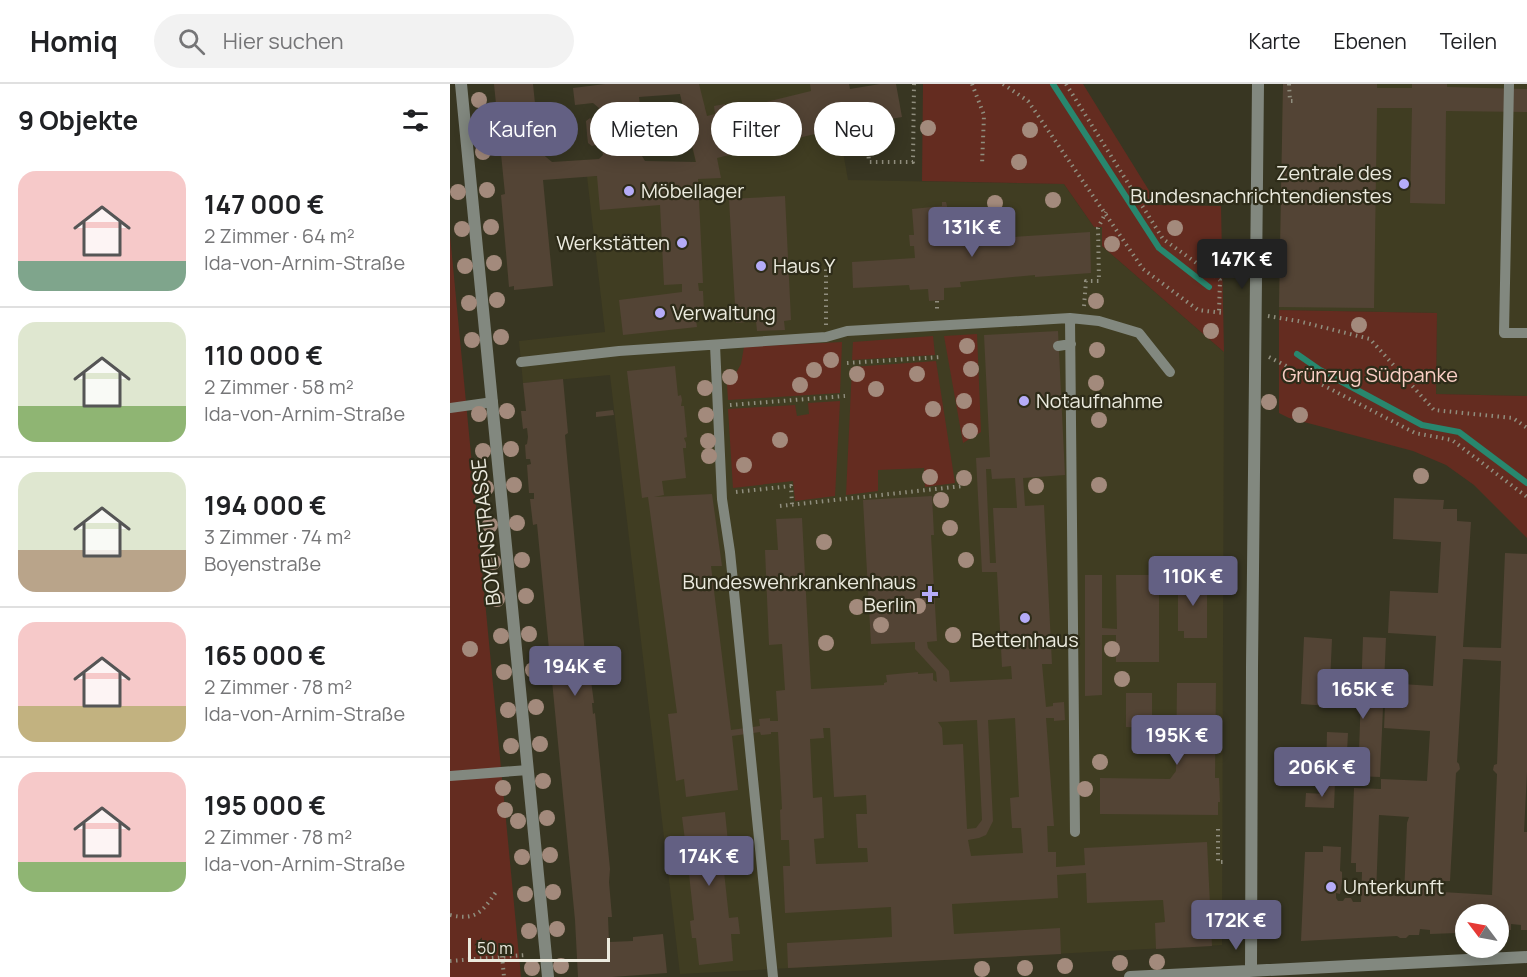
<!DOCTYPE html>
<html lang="de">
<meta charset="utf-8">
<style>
body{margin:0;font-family:Manrope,sans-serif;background:#f2f2f2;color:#202124;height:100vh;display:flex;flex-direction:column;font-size:22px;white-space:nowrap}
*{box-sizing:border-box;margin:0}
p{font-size:20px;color:#757577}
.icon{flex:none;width:33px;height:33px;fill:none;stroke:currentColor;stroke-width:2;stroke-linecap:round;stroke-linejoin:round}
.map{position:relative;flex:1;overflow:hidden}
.panel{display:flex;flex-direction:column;background:#fff;width:450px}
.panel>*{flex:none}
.banner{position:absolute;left:18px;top:18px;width:570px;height:54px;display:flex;gap:12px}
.needle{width:39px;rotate:302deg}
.fabs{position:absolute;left:1005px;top:820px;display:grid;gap:12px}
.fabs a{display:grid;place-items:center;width:54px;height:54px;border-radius:50%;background:#fff;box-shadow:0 3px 15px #0003;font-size:30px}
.scale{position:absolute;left:18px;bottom:15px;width:142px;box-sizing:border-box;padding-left:6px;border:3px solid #ebeade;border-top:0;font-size:16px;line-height:21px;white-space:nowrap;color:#ebeade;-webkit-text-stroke:4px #2e2c19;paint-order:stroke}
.price{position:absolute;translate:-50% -51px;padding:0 14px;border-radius:6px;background:#636083;color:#fff;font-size:20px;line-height:39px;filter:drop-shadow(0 2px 3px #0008)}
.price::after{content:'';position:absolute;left:50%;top:36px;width:18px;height:14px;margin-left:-9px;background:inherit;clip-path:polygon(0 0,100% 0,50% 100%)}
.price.on{background:#222;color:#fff}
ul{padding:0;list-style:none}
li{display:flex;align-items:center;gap:18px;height:150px;padding:0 18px}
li+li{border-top:2px solid #e0e0e0}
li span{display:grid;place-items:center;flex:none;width:168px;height:120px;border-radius:18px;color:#555}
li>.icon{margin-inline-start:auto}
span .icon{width:72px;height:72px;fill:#fffc;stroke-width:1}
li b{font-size:26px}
h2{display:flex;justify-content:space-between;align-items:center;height:72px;padding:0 18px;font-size:26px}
.pill{padding:0 21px;border-radius:27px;background:#fff;box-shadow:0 3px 15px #0003;font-size:21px;line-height:54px}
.pill.on{background:#636083;color:#fff}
header{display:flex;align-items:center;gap:36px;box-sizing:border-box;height:84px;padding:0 30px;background:#fff;border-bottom:2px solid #e0e0e0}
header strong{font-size:28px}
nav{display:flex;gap:33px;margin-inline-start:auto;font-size:21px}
.search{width:420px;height:54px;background:#f2f2f2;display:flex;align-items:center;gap:15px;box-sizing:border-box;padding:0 21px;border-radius:33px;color:#757577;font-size:22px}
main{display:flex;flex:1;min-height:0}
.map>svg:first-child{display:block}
.built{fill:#403d22}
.green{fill:#642c20}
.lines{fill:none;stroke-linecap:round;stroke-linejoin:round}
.stream{stroke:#28876e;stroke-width:6}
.building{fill:#534435;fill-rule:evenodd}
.path{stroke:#908e7e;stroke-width:4;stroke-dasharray:1.5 4.5;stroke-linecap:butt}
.lane{stroke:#82887f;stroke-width:10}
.street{stroke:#82887f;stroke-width:12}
.tree{fill:#a38a7c}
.poi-dot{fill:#b5acf8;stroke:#2e2c19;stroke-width:2}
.labels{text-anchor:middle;stroke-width:4.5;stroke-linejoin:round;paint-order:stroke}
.poi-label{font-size:20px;fill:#ebeade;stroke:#2e2c19;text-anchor:start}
.park-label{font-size:20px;fill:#facfc5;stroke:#2e2c19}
.street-label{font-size:20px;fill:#ebeade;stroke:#2e2c19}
</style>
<header>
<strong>Homiq</strong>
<div class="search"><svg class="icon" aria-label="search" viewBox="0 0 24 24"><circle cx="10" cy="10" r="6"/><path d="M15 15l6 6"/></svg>Hier suchen</div>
<nav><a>Karte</a><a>Ebenen</a><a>Teilen</a></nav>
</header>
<main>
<section class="panel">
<h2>9 Objekte<svg class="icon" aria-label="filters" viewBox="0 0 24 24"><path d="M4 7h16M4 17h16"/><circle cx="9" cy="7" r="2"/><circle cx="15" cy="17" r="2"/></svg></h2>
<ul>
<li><span style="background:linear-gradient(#f6c9c9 75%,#7fa58c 0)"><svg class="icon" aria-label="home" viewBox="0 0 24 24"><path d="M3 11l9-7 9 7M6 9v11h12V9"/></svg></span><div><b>147 000 €</b><p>2 Zimmer · 64 m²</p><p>Ida-von-Arnim-Straße</p></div></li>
<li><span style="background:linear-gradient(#dfe7d0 70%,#8fb573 0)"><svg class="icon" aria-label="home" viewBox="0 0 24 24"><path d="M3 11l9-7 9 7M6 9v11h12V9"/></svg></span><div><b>110 000 €</b><p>2 Zimmer · 58 m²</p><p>Ida-von-Arnim-Straße</p></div></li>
<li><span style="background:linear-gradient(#dfe7d0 65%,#b9a48a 0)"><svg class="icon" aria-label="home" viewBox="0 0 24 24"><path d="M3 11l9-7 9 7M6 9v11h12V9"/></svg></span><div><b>194 000 €</b><p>3 Zimmer · 74 m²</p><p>Boyenstraße</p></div></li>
<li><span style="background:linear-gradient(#f6c9c9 70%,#c2b280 0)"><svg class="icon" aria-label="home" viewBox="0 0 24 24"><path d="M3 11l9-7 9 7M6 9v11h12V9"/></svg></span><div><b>165 000 €</b><p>2 Zimmer · 78 m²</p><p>Ida-von-Arnim-Straße</p></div></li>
<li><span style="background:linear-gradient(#f6c9c9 75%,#8fb573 0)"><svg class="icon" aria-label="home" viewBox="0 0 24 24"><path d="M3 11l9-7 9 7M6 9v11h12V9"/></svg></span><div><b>195 000 €</b><p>2 Zimmer · 78 m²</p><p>Ida-von-Arnim-Straße</p></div></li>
</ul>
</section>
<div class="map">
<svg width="1077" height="893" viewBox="0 0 1077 893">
<rect width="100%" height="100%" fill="#383622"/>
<!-- built -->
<path class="built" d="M228 0H381L398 96 614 100 644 143H652V162L774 268 772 861 230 890 160 291 73 299 69 257 155 248 137 92 249 94Z
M833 0H1077V312L986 310 987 229 829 226Z"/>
<!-- green -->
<path class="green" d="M473 0H633L708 121 771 122 774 268 652 162V143H644L614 100 472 97Z
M0 151 71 893H0Z
M829 226 987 229 986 310 1077 312V454L1024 401 996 381 963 367 839 334 829 329Z
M527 250 531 348 513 359 494 252Z
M483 252 485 271 402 276 403 258Z
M392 258 390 309 278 316 276 285 285 291 291 280 294 263Z
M486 277 505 399 475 403 474 384 428 386V407L396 411 402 283Z
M390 317 385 412 345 417 343 397 283 404 278 325 345 321 347 332 359 330 358 319Z"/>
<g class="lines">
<!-- stream -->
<path class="stream" d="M603 0 709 164 759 203
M847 270 870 286 972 341 1009 348 1077 399"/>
</g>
<!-- building -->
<path class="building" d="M44 0H83L90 68 102 78 149 75 153 71 151 59 142 62 138 59 137 50 136 37 140 34 145 39 150 38 149 24 143 19 125 21 123 4 155 0H249L257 32 265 30 264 22 275 20 276 26 287 25 361 7 360 0H399L400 5 430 0H446L452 33 389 44 267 74 271 94 248 95 253 199H248L249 207H253L254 228 245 229 247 243 173 251 169 216 232 208V200L214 201 210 121 150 126 147 92 93 96 103 202 64 206V202L59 203 51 111 55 110ZM230 10 246 78 195 77 189 67 185 22H190L189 13Z
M833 0H927V4H962V0H997V3L1077 5V28L996 27 995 120 960 119 962 24H927L924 224 829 223Z
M335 112 341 236 334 237 335 246 307 247 306 237 286 239 279 115Z
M492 118H496L497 122 500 158 552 155 551 151 564 150V153L640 148 641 189 585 193V191L510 198 511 203 494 204V216L479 217 478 205 460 206 459 201 403 204 402 178 465 174 464 162H460L459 151H464L462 125 492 122Z
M608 247 615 391 573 394 575 422 594 421 602 580H592L596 623 603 622V619L614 618 615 636 604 637V634H596L604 742H597L598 768H606V783L635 781 634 764 757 758 762 862 706 865 705 839 715 838 713 816 637 819 636 789 607 791 608 814 502 820 504 850 610 844 611 870 338 884 337 859 442 853 441 823 335 829 333 782H340L339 756H331L330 726 332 725 328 648H321V650L311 651 310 648 282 652 288 706 236 713 234 695 226 697 218 630 227 629 198 413 192 414 177 287 225 282 228 312 231 311 232 316 231 322H234L237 353 234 354 236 359V364H233L236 394 212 397 214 411 204 413 262 410 272 482H261L281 646 310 642 309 635 320 634V637H328L326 607 335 606 332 560 319 561 315 466H328L326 435 352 434 361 605 434 601V599L437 598 436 591 468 588V590L483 589V596L487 598 486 588 465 565V558L421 560 413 416 482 412 484 451H481L487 557 477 558 478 564 499 587 500 598 562 595 561 582 552 583 547 488H532L526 374 540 373 534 251ZM536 385H541L542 395 565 394 567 424H543L546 479H540ZM565 634 569 713 560 714 562 744H571L573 769 521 772 518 756 529 754 536 751 543 737 538 636ZM527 636 532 736 526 744 517 745 513 660 493 661 492 644 488 638ZM373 644H380L384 713 416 711 417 730H406L408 764H417L418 778 366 780 364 755 374 754 372 713 363 714 360 655 374 654Z
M113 295 118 349 115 351 135 570 139 569 141 582H139L144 619H142L143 630 145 629 160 785 159 798 162 833H158L159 858 183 857V853L213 850 217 889 162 893H128L125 836 87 440 83 441 80 415H84V409H79L77 381 81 380 80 375H76L75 361 77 360 78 353 77 344 73 345 71 327H76L73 299Z
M163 326 164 331 146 333V328Z
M944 414 994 416 993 425H1007V437L1021 438 1013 563 1051 564 1055 469 1077 470V688L1074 748H1077V846H1071V841L1061 840V846L1048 847V831H1016V853H1007V849L980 850V846L970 845 969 851H959L956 854H950L947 852 851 857 855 768H873V762L891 763 890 787 892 788V797L890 810 886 809V814L888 817H893L895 814H901L903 818H911L912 788H906V779H901L904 704 931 705V695L977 697 980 647 934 644 936 599 983 602 986 552 938 549 940 507 988 509 991 458 943 455ZM1013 575 1051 577 1047 680 1044 681 1043 686 1047 690 1042 811 992 808V797H1000L1006 689 1010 685 1009 680 1007 678ZM929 731 959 733 957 739 954 812 926 811Z
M635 491H652V544L667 545 666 491H709V578H666V551H652V611L635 612Z
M728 493H757V554H734V547H728Z
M854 553 882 555 879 622 851 620Z
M913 553 936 554 930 693 876 691 877 648 898 649 897 668H909Z
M727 599H766L765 694H769L770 718H768V731L650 730V694L720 695 726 687Z
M676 609H702V644L676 643Z
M876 698H885L884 724 855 723 856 709 875 710Z
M275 728 279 768 272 769 279 834 288 833 290 850H281L283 877 249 881 246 854H242L240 837 244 836 239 790 230 791 229 780 238 779 232 733Z"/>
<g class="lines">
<!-- path -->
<path class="path" d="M522 0 534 31 532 81
M553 0 578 17 693 185 748 226 773 229
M616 0 713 155 770 196 769 228
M839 0 840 17H847
M416 43 419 78H463L464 0
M487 217V229
M634 222 636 197H649L648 144 656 128
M818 232 848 237 920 255 984 326 1063 334 1077 344
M376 241V184
M819 273 965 349 1002 356 1077 413
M397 279 492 273
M280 321 395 312
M286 408 341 402 342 421
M330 422 513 402
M768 745V778H776
M0 831C26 837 32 828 46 808
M52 872 54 893
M0 877 75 871"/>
<!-- lane -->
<path class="lane" d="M1059 0 1054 249H1077
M620 234 649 237 689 249 720 288
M265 261 272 415 280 468 323 893
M608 262 621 260
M71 278 169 267 376 253 397 247 620 234 625 748
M0 324 43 318
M0 692 78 686"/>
<!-- street -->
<path class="street" d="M11 0 98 893
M801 887 802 583 808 0
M680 893 1077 873"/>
</g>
<!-- trees -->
<g class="tree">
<circle cx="29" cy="16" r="8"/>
<circle cx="478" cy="44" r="8"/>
<circle cx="580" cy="46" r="8"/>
<circle cx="33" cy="68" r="8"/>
<circle cx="569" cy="78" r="8"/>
<circle cx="37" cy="106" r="8"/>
<circle cx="8" cy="108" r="8"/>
<circle cx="603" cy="116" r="8"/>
<circle cx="545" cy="119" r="8"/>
<circle cx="41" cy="143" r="8"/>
<circle cx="725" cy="144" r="8"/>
<circle cx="12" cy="145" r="8"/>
<circle cx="662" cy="160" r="8"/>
<circle cx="44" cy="179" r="8"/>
<circle cx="15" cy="182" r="8"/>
<circle cx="47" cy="216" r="8"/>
<circle cx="646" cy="217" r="8"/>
<circle cx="19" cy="219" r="8"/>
<circle cx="909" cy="241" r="8"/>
<circle cx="761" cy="247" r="8"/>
<circle cx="51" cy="253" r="8"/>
<circle cx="22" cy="256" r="8"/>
<circle cx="517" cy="262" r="8"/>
<circle cx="647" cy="266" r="8"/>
<circle cx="381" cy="276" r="8"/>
<circle cx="521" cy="285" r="8"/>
<circle cx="364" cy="286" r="8"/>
<circle cx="407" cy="290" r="8"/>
<circle cx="467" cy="290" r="8"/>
<circle cx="280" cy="293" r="8"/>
<circle cx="646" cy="299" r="8"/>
<circle cx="350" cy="301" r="8"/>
<circle cx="255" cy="304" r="8"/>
<circle cx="426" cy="305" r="8"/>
<circle cx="514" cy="317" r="8"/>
<circle cx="819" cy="318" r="8"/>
<circle cx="483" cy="325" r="8"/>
<circle cx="57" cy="327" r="8"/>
<circle cx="29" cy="330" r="8"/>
<circle cx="256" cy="331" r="8"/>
<circle cx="850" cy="331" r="8"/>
<circle cx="649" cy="336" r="8"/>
<circle cx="520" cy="347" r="8"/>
<circle cx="330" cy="356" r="8"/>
<circle cx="258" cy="357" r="8"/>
<circle cx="61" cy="365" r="8"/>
<circle cx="33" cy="367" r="8"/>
<circle cx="259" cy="372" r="8"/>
<circle cx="294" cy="381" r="8"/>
<circle cx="971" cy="392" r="8"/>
<circle cx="480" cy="393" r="8"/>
<circle cx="514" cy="394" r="8"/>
<circle cx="64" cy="401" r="8"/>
<circle cx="649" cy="401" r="8"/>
<circle cx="586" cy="402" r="8"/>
<circle cx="36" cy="404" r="8"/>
<circle cx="491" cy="416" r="8"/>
<circle cx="67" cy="439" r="8"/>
<circle cx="40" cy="441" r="8"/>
<circle cx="500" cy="444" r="8"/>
<circle cx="374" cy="458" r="8"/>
<circle cx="72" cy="476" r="8"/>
<circle cx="516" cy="476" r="8"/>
<circle cx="43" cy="478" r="8"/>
<circle cx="76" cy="512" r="8"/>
<circle cx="47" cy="515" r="8"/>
<circle cx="468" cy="522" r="8"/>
<circle cx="407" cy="523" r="8"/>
<circle cx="431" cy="541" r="8"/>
<circle cx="79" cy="550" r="8"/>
<circle cx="503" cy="551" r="8"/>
<circle cx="51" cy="552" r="8"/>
<circle cx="376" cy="559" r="8"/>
<circle cx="20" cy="565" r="8"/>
<circle cx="662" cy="565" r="8"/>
<circle cx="83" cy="586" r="8"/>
<circle cx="54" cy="588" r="8"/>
<circle cx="672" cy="595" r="8"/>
<circle cx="86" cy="623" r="8"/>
<circle cx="58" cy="626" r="8"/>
<circle cx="90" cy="660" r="8"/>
<circle cx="61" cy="662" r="8"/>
<circle cx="650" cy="678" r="8"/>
<circle cx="93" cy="697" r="8"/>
<circle cx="53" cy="704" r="8"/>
<circle cx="635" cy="705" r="8"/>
<circle cx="55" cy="726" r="8"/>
<circle cx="97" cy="734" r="8"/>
<circle cx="68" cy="737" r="8"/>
<circle cx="100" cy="771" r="8"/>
<circle cx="72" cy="773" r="8"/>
<circle cx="103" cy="808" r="8"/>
<circle cx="75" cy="810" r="8"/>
<circle cx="107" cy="845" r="8"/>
<circle cx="79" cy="847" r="8"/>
<circle cx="707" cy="878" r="8"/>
<circle cx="670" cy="879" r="8"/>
<circle cx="111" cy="882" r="8"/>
<circle cx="615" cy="882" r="8"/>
<circle cx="82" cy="884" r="8"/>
<circle cx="575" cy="884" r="8"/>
<circle cx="532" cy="885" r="8"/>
</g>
<!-- markers -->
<g class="poi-dot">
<circle cx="954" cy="100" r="6"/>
<circle cx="179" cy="107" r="6"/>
<circle cx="232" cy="159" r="6"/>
<circle cx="311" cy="182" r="6"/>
<circle cx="210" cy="229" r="6"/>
<circle cx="574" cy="317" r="6"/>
<path d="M477 501h6v6h6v6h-6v6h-6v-6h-6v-6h6z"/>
<circle cx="575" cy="534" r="6"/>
<circle cx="881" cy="803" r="6"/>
</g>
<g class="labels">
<!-- poi labels -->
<g class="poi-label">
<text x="942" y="96" text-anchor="end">Zentrale des<tspan x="942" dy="23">Bundesnachrichtendienstes</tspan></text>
<text x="191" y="114">Möbellager</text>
<text x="220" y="166" text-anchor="end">Werkstätten</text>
<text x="323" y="189">Haus Y</text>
<text x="222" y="236">Verwaltung</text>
<text x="586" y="324">Notaufnahme</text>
<text x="466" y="505" text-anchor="end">Bundeswehrkrankenhaus<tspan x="466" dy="23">Berlin</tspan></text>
<text x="575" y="563" text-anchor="middle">Bettenhaus</text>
<text x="893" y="810">Unterkunft</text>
</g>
<!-- park labels -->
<g class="park-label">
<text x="920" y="298">Grünzug Südpanke</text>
</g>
<!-- street labels -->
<g class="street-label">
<text transform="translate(36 448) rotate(-96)" y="7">BOYENSTRASSE</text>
</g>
</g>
</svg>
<div class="fabs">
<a><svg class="needle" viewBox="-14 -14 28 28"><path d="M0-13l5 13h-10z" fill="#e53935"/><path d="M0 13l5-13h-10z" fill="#757577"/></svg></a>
</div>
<div class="scale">50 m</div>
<b class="price" style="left:522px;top:174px">131K €</b>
<b class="price on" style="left:792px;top:206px">147K €</b>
<b class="price" style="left:743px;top:523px">110K €</b>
<b class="price" style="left:125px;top:613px">194K €</b>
<b class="price" style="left:913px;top:636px">165K €</b>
<b class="price" style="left:727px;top:682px">195K €</b>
<b class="price" style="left:872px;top:714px">206K €</b>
<b class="price" style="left:259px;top:803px">174K €</b>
<b class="price" style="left:786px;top:867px">172K €</b>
<div class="banner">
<a class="pill on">Kaufen</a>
<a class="pill">Mieten</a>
<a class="pill">Filter</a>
<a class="pill">Neu</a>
</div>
</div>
</main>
